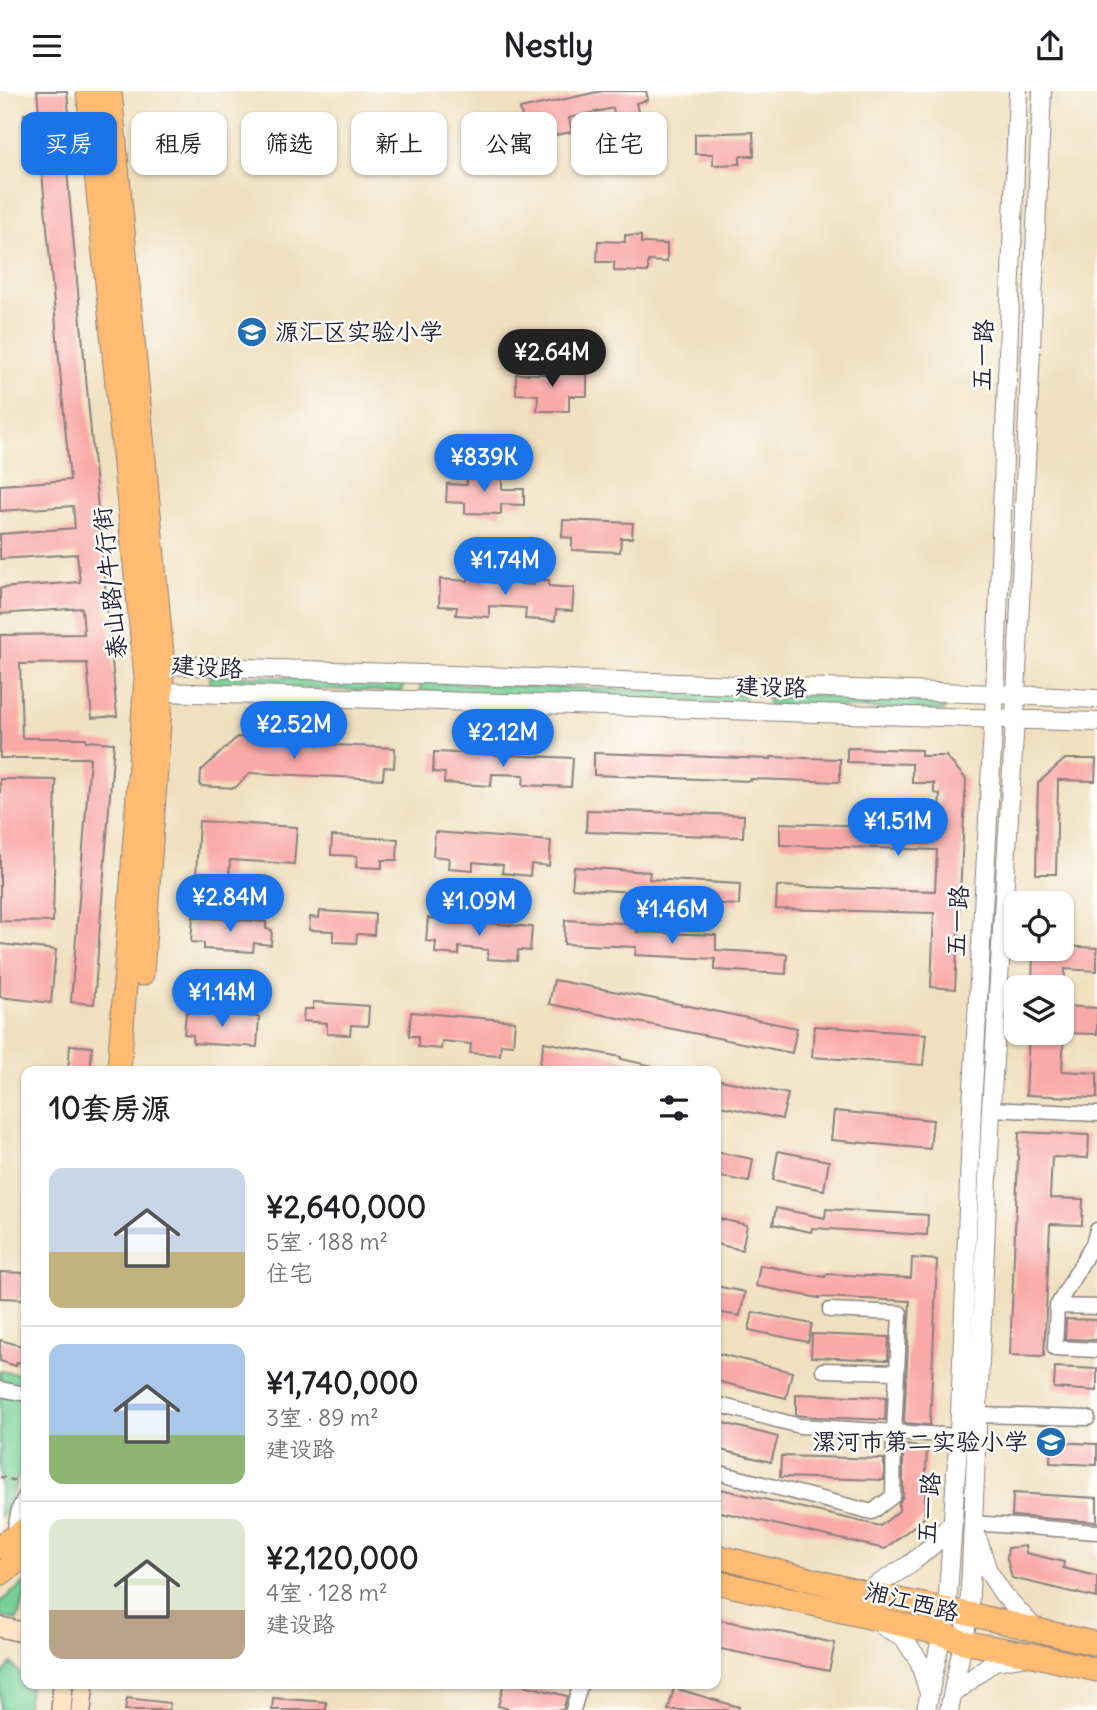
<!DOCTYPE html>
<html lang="zh">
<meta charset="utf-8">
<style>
body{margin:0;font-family:Delius,"LXGW WenKai TC",sans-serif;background:#f2f2f2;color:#202124;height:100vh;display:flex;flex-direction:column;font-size:26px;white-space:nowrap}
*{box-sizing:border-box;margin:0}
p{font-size:23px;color:#757577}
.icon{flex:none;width:38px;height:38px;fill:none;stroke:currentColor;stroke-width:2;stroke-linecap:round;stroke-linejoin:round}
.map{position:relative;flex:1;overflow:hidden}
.sheet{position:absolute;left:21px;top:975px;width:700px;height:623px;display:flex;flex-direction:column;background:#fff;border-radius:14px;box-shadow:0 2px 5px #0004}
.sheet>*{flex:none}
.banner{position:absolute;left:21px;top:21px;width:700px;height:63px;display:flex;gap:14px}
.tools{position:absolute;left:1004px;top:800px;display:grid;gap:14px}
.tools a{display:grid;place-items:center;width:70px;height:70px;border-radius:14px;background:#fff;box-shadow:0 2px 5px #0004;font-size:35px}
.price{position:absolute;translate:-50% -60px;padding:0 16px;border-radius:24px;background:#1a73e8;color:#fff;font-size:23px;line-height:46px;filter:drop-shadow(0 2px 4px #0008)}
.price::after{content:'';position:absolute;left:50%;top:42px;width:21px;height:16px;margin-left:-10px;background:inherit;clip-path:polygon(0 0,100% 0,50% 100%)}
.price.active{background:#222;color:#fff}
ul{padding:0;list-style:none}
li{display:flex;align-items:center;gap:21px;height:175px;padding:0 28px}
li+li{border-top:2px solid #e0e0e0}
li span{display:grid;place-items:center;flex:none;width:196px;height:140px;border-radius:14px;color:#555}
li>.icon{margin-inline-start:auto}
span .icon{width:84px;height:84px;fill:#fffc;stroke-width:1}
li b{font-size:30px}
h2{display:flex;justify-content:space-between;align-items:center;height:84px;padding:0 28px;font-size:30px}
.tag{padding:0 24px;border-radius:14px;background:#fff;box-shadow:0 2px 5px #0004;font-size:24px;line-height:63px}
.tag.active{background:#1a73e8;color:#fff}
header{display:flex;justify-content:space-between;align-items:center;height:91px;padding:0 28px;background:#fff;font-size:32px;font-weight:700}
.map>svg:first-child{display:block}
.green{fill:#76d096;stroke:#4c7968;stroke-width:2}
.building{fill:#f9a9a7}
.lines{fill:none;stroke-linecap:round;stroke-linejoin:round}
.minor-casing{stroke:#89817e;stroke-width:17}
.tertiary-casing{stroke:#89817e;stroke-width:20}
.secondary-casing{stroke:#89817e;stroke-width:22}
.primary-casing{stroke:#89817e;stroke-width:25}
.path{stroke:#89817e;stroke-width:2.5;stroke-dasharray:5 5;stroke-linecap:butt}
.minor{stroke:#fff;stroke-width:14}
.tertiary{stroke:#fff;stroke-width:18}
.secondary{stroke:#ffe4c6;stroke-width:19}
.primary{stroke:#febb71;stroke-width:23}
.labels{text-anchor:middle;stroke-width:5;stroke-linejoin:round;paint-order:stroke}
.poi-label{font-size:24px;fill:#22223b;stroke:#fdfcf7;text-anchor:start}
.street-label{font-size:24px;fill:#22223b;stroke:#fdfcf7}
</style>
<header><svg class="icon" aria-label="menu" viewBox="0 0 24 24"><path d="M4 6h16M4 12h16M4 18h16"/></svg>Nestly<svg class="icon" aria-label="share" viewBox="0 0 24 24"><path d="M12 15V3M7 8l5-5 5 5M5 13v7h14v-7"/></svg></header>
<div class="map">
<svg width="1097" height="1619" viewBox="0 0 1097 1619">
<rect width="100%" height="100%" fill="#fdfcf7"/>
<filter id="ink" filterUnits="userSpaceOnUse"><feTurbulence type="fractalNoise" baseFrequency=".0143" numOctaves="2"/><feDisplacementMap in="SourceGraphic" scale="14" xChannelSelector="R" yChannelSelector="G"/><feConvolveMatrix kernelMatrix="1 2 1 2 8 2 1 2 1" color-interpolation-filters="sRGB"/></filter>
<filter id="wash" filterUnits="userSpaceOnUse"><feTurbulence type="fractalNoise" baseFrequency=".00686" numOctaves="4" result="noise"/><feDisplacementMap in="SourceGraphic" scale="28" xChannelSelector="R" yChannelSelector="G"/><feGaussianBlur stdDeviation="1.57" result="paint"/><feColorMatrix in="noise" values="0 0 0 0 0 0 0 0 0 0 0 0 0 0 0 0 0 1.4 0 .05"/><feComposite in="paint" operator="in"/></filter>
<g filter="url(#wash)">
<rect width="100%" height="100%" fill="#f0e0c0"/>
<!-- green -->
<path class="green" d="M210 584 403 590 402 601 210 594Z
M421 591 744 603V613L420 601Z
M768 603 944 609V620L768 614Z
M0 1280 26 1284V1367L4 1422 0 1426Z
M26 1491V1502L17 1529 0 1526V1511Z
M11 1572 30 1595 26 1619H0V1588Z"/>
<g id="blocks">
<!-- building -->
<path class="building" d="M37 0H67L70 35 63 36 117 625 92 627 87 572 20 573 22 647H86V650L114 652 94 913 71 911 90 667H0V544L84 543 82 517 0 523V497L80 491 77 463 0 468V443L75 437 73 415 0 420V394L70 389 38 38 26 39 24 23 39 22Z
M602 0H646L648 9 636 12 639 24 615 29 613 17 569 27 572 41 545 46 543 36 525 40 520 18Z
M753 41 754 65H740V73L713 74V63H695V43Z
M625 144 641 145V152L667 153V171L648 170V181L614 180V171H597L598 150 625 151Z
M516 283H587V305H569V320H537L538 304 516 303Z
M467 383 502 384V398H524V414L501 413V423L465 422V412L446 411 447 393 467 394Z
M563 429 633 432 632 447H621L620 461 572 459V447L562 446Z
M468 484 486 485V491L534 494V489H549V495L574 497 572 520 556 519 555 530 525 528 526 517 489 515V526L456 524 457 516 439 515 440 488 468 490Z
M237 646 316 649V653L395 657 394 677 384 676 383 688 250 682 235 697 200 695 201 680Z
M847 657 921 659V665H946L966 688 955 898 931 896 934 822 776 818 777 795 935 800 937 759 780 754V732L938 737 940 703 934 702V692H912V673L847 671Z
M434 661 573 667 571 696 523 694 524 684 492 683 491 695 444 692 445 682 433 681Z
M594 662 771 668V666L840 668V691L751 688V690L594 684Z
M1065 668H1096L1095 690 1058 689 1056 783H1036L1038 692Z
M0 688 56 689 53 831 0 830Z
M587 719 744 724 743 746 586 741Z
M199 730 297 736 294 773 230 769 229 788 196 786Z
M435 741 551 750 549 775 531 773 530 785 502 782 503 774 473 771V779L448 777 449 767 433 765Z
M332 745 398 748 397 769H382V777L356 776 357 765 331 764Z
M574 776 650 781 649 788 740 793 739 814 648 809V802L572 797Z
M320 820 375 823 374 844 357 843 356 852 333 851V840L309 839 310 826 319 827Z
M193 826 266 831V838L272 839 271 854 254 852 253 861 204 858V852L191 851Z
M428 827 532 836 530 860 518 859 517 870 488 868V859L459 856V864L435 862 436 851 426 850Z
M565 829 638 833 637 841 716 844V859L787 863 786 883 715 879V868L635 864 636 856 564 853Z
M0 853 56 859 51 912 0 906Z
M1062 855 1097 857V880L1065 878 1064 896H1032L1033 858H1062Z
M554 889 645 906 797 937 792 962 549 913Z
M313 911 369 915 368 935 351 934 350 944 327 943V932L303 930 304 918H313Z
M1062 915 1097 917V943L1064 942 1062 980 1097 982V1007L1026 1004 1029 942H1062Z
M186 921 259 926 257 956 193 952V944L184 943Z
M411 921 515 930 513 954 501 953 500 964 470 962 471 953 442 950 441 958 418 956V945H409Z
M814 935 926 943 923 974 812 966Z
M544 951 621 966V968L653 975V980H562L539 976Z
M70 954 92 956 90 980H68Z
M716 988 788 1003 782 1028 716 1014Z
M834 1020 933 1029 930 1058 831 1049Z
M1019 1041 1089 1044 1088 1067 1052 1066 1050 1107 1083 1108 1082 1134 1050 1133 1044 1265 1010 1264Z
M778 1060 829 1070 824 1099 773 1089Z
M716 1061 753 1068 749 1091 716 1085Z
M776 1117 825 1127 826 1118 928 1124 927 1144 812 1137 811 1141 773 1133Z
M716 1127 747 1134 742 1159 716 1153Z
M912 1167 937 1169 930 1334 905 1332 904 1330 910 1210 819 1206V1207L756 1195 760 1174 825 1186 826 1183 911 1187Z
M0 1181 25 1182 24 1208 0 1207Z
M716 1195 745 1201 740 1225 716 1221Z
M753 1221 812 1233 808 1251 749 1239Z
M1066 1228 1097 1229V1249L1065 1248Z
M812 1243 889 1246 888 1269 811 1266Z
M0 1249 26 1256V1273L17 1271 16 1275 0 1270Z
M716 1262 792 1281 786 1307 716 1290Z
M1055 1276 1097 1278V1300L1054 1297Z
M796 1303 886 1306 885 1329 817 1326 796 1324Z
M716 1330 778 1346 771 1371 716 1358Z
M1051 1351 1097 1353V1374L1050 1372Z
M903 1354 927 1356 924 1427 885 1458 716 1420V1397L880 1435 899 1420V1412L903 1405Z
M781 1365 884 1368V1389L780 1386Z
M1013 1402 1097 1407V1431L1012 1425Z
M1025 1455 1026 1462 1064 1471 1063 1477 1097 1485V1507L1012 1487 1007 1468 1008 1457Z
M716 1528 835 1552 829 1580 716 1557Z
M504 1592H515L567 1605 563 1619H513L498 1615Z
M674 1597 739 1616 738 1619H668Z
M127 1607 170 1612 169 1619H125Z
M273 1607 326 1611V1619H272Z"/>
</g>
</g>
<g filter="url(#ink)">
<use href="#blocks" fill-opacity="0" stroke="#89817e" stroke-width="2"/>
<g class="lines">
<!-- minor casing -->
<g class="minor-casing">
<path id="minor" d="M991 1018 1097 1023
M1097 1139 1093 1153 1057 1215 1055 1257 1097 1259
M1057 1215 1097 1216
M823 1279 896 1281
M0 1298 26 1303
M716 1313 800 1335 958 1345
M977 1324 1088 1327
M716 1381 872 1421 893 1405 894 1341 900 1222 830 1219
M972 1432 1097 1441
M13 1447 19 1418 26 1404
M573 1619 581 1592"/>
</g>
<!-- tertiary casing -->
<g class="tertiary-casing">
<path id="tertiary" d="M1097 608 995 603 163 574 146 586 163 601 1097 631
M976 1443 988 1480 1004 1504 1036 1539
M864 1502 909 1474 935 1452 954 1429
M884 1536 903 1546 919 1570 929 1602
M952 1604 994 1570 1021 1566
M926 1619 947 1518 960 1323 972 1016 995 603 1018 0
M949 1619 969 1523 991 1018 1015 628 1042 0"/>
</g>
<!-- secondary casing -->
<g class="secondary-casing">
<path id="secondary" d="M0 1536 22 1541 26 1545
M61 1619 63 1592
M81 1619 84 1592"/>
</g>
<!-- primary casing -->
<g class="primary-casing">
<path id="primary" d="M88 0 146 586 119 980
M110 0 163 574 142 883
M0 1456 26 1438
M716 1465 864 1502 969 1523 1097 1553
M0 1483 26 1464
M716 1491 942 1543 963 1551 1033 1564 1097 1579"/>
</g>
<!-- path -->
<path class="path" d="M0 1386 21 1391"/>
<!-- minor -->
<use href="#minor" class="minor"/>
<!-- tertiary -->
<use href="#tertiary" class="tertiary"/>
<!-- secondary -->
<use href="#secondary" class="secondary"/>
<!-- primary -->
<use href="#primary" class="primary"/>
</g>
</g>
<!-- icons -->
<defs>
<g id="school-disc" transform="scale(1.575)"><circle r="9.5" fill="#1f6fb2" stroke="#fdfcf7"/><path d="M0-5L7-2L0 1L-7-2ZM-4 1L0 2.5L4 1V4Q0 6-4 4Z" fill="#fff"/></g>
</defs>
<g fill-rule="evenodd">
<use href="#school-disc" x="252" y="241"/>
<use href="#school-disc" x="1051" y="1351"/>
</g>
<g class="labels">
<!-- poi labels -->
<g class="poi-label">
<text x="275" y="249">源汇区实验小学</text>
<text x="1028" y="1359" text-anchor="end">漯河市第二实验小学</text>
</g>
<!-- street labels -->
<g class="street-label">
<text transform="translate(983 264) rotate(-88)" y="8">五一路</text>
<text transform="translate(110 492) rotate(-96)" y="8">泰山路/牛行街</text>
<text transform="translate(207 576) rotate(4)" y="8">建设路</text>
<text transform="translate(771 596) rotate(2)" y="8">建设路</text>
<text transform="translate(958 830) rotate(-87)" y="8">五一路</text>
<text transform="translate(929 1417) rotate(-86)" y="8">五一路</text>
<text transform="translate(912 1511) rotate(14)" y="8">湘江西路</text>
</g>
</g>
</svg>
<div class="tools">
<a><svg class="icon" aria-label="locate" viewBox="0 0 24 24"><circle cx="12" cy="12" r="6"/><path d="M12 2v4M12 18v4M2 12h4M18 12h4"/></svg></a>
<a><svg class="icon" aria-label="layers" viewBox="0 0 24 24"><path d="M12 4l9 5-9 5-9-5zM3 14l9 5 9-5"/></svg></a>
</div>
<b class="price active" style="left:552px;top:298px">¥2.64M</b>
<b class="price" style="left:484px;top:403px">¥839K</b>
<b class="price" style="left:505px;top:506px">¥1.74M</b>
<b class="price" style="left:294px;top:670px">¥2.52M</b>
<b class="price" style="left:503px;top:678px">¥2.12M</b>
<b class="price" style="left:898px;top:767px">¥1.51M</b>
<b class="price" style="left:230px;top:843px">¥2.84M</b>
<b class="price" style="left:479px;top:847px">¥1.09M</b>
<b class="price" style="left:672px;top:855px">¥1.46M</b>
<b class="price" style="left:222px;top:938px">¥1.14M</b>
<div class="banner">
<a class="tag active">买房</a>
<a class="tag">租房</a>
<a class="tag">筛选</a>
<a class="tag">新上</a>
<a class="tag">公寓</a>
<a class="tag">住宅</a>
</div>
<section class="sheet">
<h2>10套房源<svg class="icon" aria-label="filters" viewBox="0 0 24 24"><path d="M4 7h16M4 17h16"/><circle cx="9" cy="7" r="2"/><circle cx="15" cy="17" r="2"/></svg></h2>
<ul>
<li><span style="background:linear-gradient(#c9d6e8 60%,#c2b280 0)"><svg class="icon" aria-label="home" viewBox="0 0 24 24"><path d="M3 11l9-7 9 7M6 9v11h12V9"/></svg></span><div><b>¥2,640,000</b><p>5室 · 188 m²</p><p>住宅</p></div></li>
<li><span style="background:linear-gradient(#a9c7e8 65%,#8fb573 0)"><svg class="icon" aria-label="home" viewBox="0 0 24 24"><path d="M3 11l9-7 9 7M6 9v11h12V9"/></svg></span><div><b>¥1,740,000</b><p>3室 · 89 m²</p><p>建设路</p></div></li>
<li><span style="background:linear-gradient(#dfe7d0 65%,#b9a48a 0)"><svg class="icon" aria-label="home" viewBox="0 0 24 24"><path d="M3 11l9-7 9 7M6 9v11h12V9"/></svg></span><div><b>¥2,120,000</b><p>4室 · 128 m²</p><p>建设路</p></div></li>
</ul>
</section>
</div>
